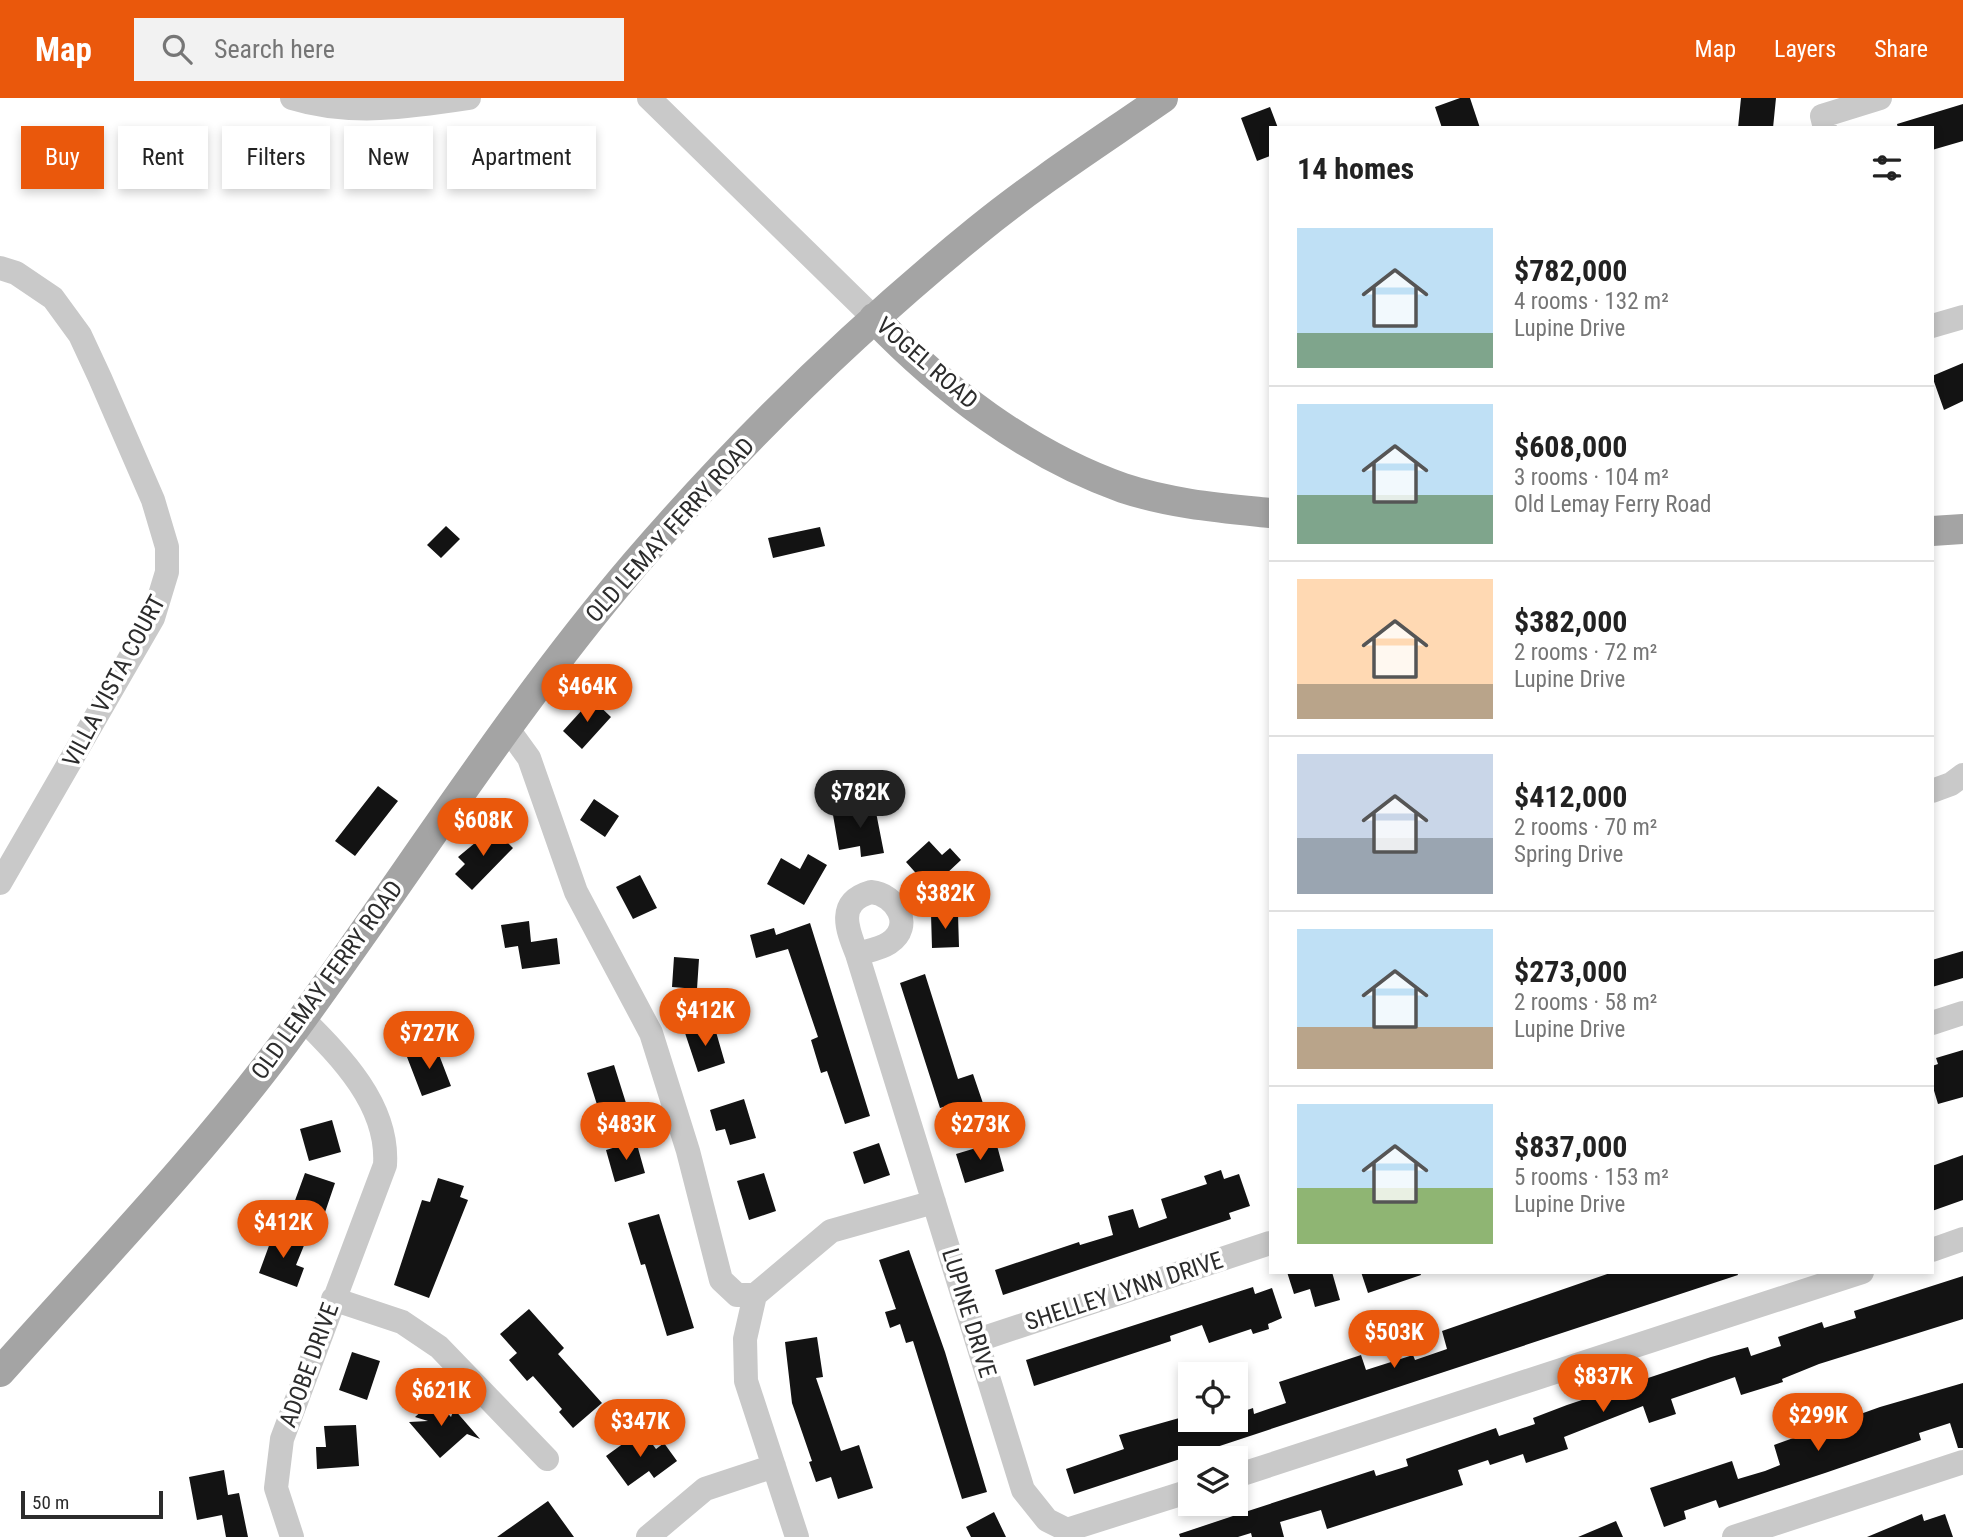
<!DOCTYPE html>
<meta charset="utf-8">
<style>
body{margin:0;font-family:"Roboto Condensed",sans-serif;background:#f2f2f2;color:#222;height:100vh;display:flex;flex-direction:column;font-size:26px;white-space:nowrap}
*{box-sizing:border-box;margin:0}
p{font-size:23px;color:#767676}
.icon{flex:none;width:38px;height:38px;fill:none;stroke:currentColor;stroke-width:2;stroke-linecap:round;stroke-linejoin:round}
.map{position:relative;flex:1;overflow:hidden}
.sheet{position:absolute;left:1269px;top:28px;width:665px;height:1148px;display:flex;flex-direction:column;background:#fff;border-radius:0px;box-shadow:0 4px 10px #0003}
.sheet>*{flex:none}
.hud{position:absolute;left:21px;top:28px;width:665px;height:63px;display:flex;gap:14px}
.controls{position:absolute;left:1178px;top:1264px;display:grid;gap:14px}
.controls a{display:grid;place-items:center;width:70px;height:70px;border-radius:0px;background:#fff;box-shadow:0 4px 10px #0003;font-size:35px}
.scale{position:absolute;left:21px;bottom:18px;width:142px;box-sizing:border-box;padding-left:7px;border:4px solid #2c2c2c;border-top:0;font-size:19px;line-height:24px;white-space:nowrap;color:#2c2c2c;-webkit-text-stroke:5px #fff;paint-order:stroke}
.price{position:absolute;translate:-50% -60px;padding:0 16px;border-radius:24px;background:#ea580c;color:#fff;font-size:23px;line-height:46px;filter:drop-shadow(0 2px 4px #0008)}
.price::after{content:'';position:absolute;left:50%;top:42px;width:21px;height:16px;margin-left:-10px;background:inherit;clip-path:polygon(0 0,100% 0,50% 100%)}
.price.selected{background:#222;color:#fff}
ul{padding:0;list-style:none}
li{display:flex;align-items:center;gap:21px;height:175px;padding:0 28px}
li+li{border-top:2px solid #e0e0e0}
li span{display:grid;place-items:center;flex:none;width:196px;height:140px;border-radius:0px;color:#555}
li>.icon{margin-inline-start:auto}
span .icon{width:84px;height:84px;fill:#fffc;stroke-width:1}
li b{font-size:30px}
h2{display:flex;justify-content:space-between;align-items:center;height:84px;padding:0 28px;font-size:30px}
.tag{padding:0 24px;border-radius:0px;background:#fff;box-shadow:0 4px 10px #0003;font-size:24px;line-height:63px}
.tag.selected{background:#ea580c;color:#fff}
header{display:flex;align-items:center;gap:42px;box-sizing:border-box;height:98px;padding:0 35px;background:#ea580c;color:#fff}
header strong{font-size:33px}
nav{display:flex;gap:38px;margin-inline-start:auto;font-size:24px}
.search{width:490px;height:63px;background:#f2f2f2;display:flex;align-items:center;gap:18px;box-sizing:border-box;padding:0 24px;border-radius:0px;color:#767676;font-size:26px}
.map>svg:first-child{display:block}
.building{fill:#131313}
.lines{fill:none;stroke-linecap:round;stroke-linejoin:round}
.minor{stroke:#c9c9c9;stroke-width:24}
.major{stroke:#a4a4a4;stroke-width:30}
.labels{text-anchor:middle;stroke-width:7;stroke-linejoin:round;paint-order:stroke}
.street-label{font-size:24px;fill:#2c2c2c;stroke:#fff}
</style>
<header>
<strong>Map</strong>
<div class="search"><svg class="icon" aria-label="search" viewBox="0 0 24 24"><circle cx="10" cy="10" r="6"/><path d="M15 15l6 6"/></svg>Search here</div>
<nav><a>Map</a><a>Layers</a><a>Share</a></nav>
</header>
<div class="map">
<svg width="1963" height="1439" viewBox="0 0 1963 1439">
<rect width="100%" height="100%" fill="#fff"/>
<!-- building -->
<path class="building" d="M1460 0H1470L1480 30H1442L1435 9Z
M1741 0H1776L1773 30H1738Z
M1963 6V43L1932 52V30H1898L1897 26Z
M1270 9 1278 30H1270V58L1257 63 1241 20Z
M1963 265V303L1944 312 1932 278Z
M446 428 460 441 441 460 427 447Z
M820 429 825 448 773 460 768 440Z
M592 601 611 619 582 651 563 633Z
M378 688 398 703 355 758 335 743Z
M594 701 619 718 605 739 580 722Z
M874 704 884 755 861 759 860 748 839 752 833 717 858 712V707Z
M493 730 513 750 472 792 455 776 465 766 458 759Z
M929 743 942 757 950 750 961 762 930 791 906 764Z
M808 756 827 767 804 807 767 786 781 760 800 771Z
M640 777 657 810 633 821 616 789Z
M931 816H958L959 849 932 850Z
M529 823 531 844 557 840 560 866 522 871 518 848 505 850 501 827Z
M810 825 870 1018 845 1026 827 973 821 975 811 942 818 939 788 851 756 860 750 837 774 830 776 837Z
M1963 853V880L1932 889V862Z
M674 859 699 861 697 891 672 889Z
M925 876 958 981 973 976 987 1017 954 1028 947 1008 940 1010 900 885Z
M714 927 725 965 698 974 685 935Z
M436 949 451 988 422 998 407 959Z
M1963 952V999L1938 1006 1932 986V968L1938 966 1936 960Z
M614 967 626 1005 599 1013 587 975Z
M744 1001 756 1040 730 1047 725 1031 716 1033 710 1012Z
M332 1022 341 1054 309 1063 300 1031Z
M636 1043 645 1075 615 1084 606 1052Z
M996 1044 1004 1073 965 1085 956 1056Z
M879 1045 890 1077 864 1086 853 1054Z
M1963 1057V1102L1932 1113V1068Z
M1221 1072 1224 1081 1239 1076 1250 1108 1229 1115 1231 1121 1003 1197 995 1172 1079 1144 1080 1147 1113 1137 1108 1118 1133 1111 1139 1130 1167 1120 1161 1101 1207 1086 1204 1078Z
M305 1075 335 1085 320 1129 300 1122 303 1112 293 1108Z
M764 1075 776 1113 749 1122 737 1083Z
M438 1080 464 1088 460 1099 468 1102 429 1200 394 1187 422 1102 430 1104Z
M659 1116 694 1230 667 1238 645 1166 641 1167 628 1125Z
M274 1134 305 1145 296 1167 304 1170 297 1189 259 1175Z
M909 1152 945 1254 987 1394 962 1401 913 1243 906 1245 900 1226 890 1230 885 1214 896 1211 879 1162Z
M1287 1174H1332L1340 1202 1315 1209 1310 1191 1294 1196Z
M1361 1174H1420L1421 1177 1368 1195Z
M1613 1174H1737L1738 1177 1074 1396 1066 1371 1124 1351 1119 1337 1190 1317V1321H1236V1316L1253 1310 1254 1316 1286 1305 1279 1284 1361 1257 1366 1272 1413 1257 1415 1262 1447 1251 1442 1233Z
M1963 1178V1221L1819 1266 1782 1281 1783 1284 1741 1297 1735 1279 1671 1301 1676 1316 1649 1325 1643 1308 1564 1339 1568 1351 1526 1365 1523 1356 1490 1367 1488 1362 1458 1372 1463 1387 1327 1431 1321 1412 1280 1424 1284 1439H1252L1251 1435 1238 1439H1180L1179 1436 1245 1414 1374 1372 1376 1378 1408 1368 1406 1361 1496 1330 1499 1338 1535 1326 1533 1320 1567 1307 1711 1259 1748 1249 1751 1258 1781 1248 1778 1239 1822 1224 1824 1230 1856 1220 1854 1213Z
M1253 1189 1255 1196 1272 1190 1282 1220 1268 1226 1269 1231 1253 1236 1251 1231 1209 1245 1202 1227 1170 1238 1171 1243 1034 1288 1026 1262Z
M529 1211 564 1250 558 1256 602 1305 573 1330 559 1314 562 1311 533 1278 527 1283 509 1262 517 1255 500 1236Z
M817 1239 823 1279 816 1280 841 1353 859 1347 873 1390 838 1401 831 1379 816 1384 809 1364 812 1363 792 1305 785 1244Z
M352 1254 380 1263 367 1302 339 1292Z
M1963 1285V1350H1958L1950 1325 1919 1335 1921 1342 1825 1375 1719 1410 1716 1402 1684 1413 1686 1421 1664 1429 1650 1390 1732 1363 1738 1381 1765 1373 1780 1367 1774 1347 1880 1309Z
M435 1301 451 1319 454 1311 480 1341 467 1336 440 1360 409 1324 428 1323 415 1319Z
M356 1327 359 1368 317 1371 316 1349H326L324 1328Z
M642 1332 656 1351 664 1345 677 1363 654 1380 649 1373 628 1388 606 1358Z
M224 1372 228 1397 239 1395 248 1439H226L222 1417 197 1422 189 1379Z
M548 1403 574 1439H497Z
M994 1414 1006 1439H971L966 1429Z
M1922 1416 1924 1423 1945 1416 1953 1439H1867Z
M1616 1423 1623 1439H1578Z"/>
<g class="lines">
<!-- minor -->
<path class="minor" d="M292 0C350 18 410 9 469 0
M649 0 874 220
M1825 30 1822 18 1880 0
M0 170 16 175 53 200 80 237 100 280 153 402 167 449V474L153 520 0 785
M1932 228 1963 219
M508 631 529 660 576 794 651 935 688 1053 721 1182 737 1197H755L831 1133 934 1104
M1932 693 1951 686 1963 677
M871 794C896 796 915 828 889 845 880 851 867 853 857 856 847 831 836 804 871 794Z
M857 856 1023 1392 1047 1422 1067 1432 1190 1393
M1932 925 1963 915
M1932 1152 1963 1141
M755 1197 745 1241 746 1283 797 1439
M333 1201 402 1224 439 1249 547 1361
M978 1242 1270 1145
M1236 1378 1862 1174
M292 1439 276 1390 282 1341 385 1067C389 1007 341 959 302 920
M648 1439 705 1391 774 1368
M1734 1439 1963 1364"/>
<!-- major -->
<path class="major" d="M874 220C942 291 1029 357 1123 390 1171 406 1221 410 1270 415
M1932 433 1963 431
M0 1274C97 1165 198 1061 285 944 402 786 507 616 635 466 739 345 855 232 978 132 1037 84 1101 43 1163 0"/>
</g>
<g class="labels">
<!-- street labels -->
<g class="street-label">
<text transform="translate(927 265) rotate(41)" y="8">VOGEL ROAD</text>
<text transform="translate(670 432) rotate(-48)" y="8">OLD LEMAY FERRY ROAD</text>
<text transform="translate(114 583) rotate(-62)" y="8">VILLA VISTA COURT</text>
<text transform="translate(327 882) rotate(-54)" y="8">OLD LEMAY FERRY ROAD</text>
<text transform="translate(1124 1193) rotate(-18)" y="8">SHELLEY LYNN DRIVE</text>
<text transform="translate(969 1215) rotate(73)" y="8">LUPINE DRIVE</text>
<text transform="translate(309 1267) rotate(-70)" y="8">ADOBE DRIVE</text>
</g>
</g>
</svg>
<div class="controls">
<a><svg class="icon" aria-label="locate" viewBox="0 0 24 24"><circle cx="12" cy="12" r="6"/><path d="M12 2v4M12 18v4M2 12h4M18 12h4"/></svg></a>
<a><svg class="icon" aria-label="layers" viewBox="0 0 24 24"><path d="M12 4l9 5-9 5-9-5zM3 14l9 5 9-5"/></svg></a>
</div>
<div class="scale">50 m</div>
<b class="price" style="left:587px;top:626px">$464K</b>
<b class="price selected" style="left:860px;top:732px">$782K</b>
<b class="price" style="left:483px;top:760px">$608K</b>
<b class="price" style="left:945px;top:833px">$382K</b>
<b class="price" style="left:705px;top:950px">$412K</b>
<b class="price" style="left:429px;top:973px">$727K</b>
<b class="price" style="left:626px;top:1064px">$483K</b>
<b class="price" style="left:980px;top:1064px">$273K</b>
<b class="price" style="left:283px;top:1162px">$412K</b>
<b class="price" style="left:1394px;top:1272px">$503K</b>
<b class="price" style="left:1603px;top:1316px">$837K</b>
<b class="price" style="left:441px;top:1330px">$621K</b>
<b class="price" style="left:1818px;top:1355px">$299K</b>
<b class="price" style="left:640px;top:1361px">$347K</b>
<div class="hud">
<a class="tag selected">Buy</a>
<a class="tag">Rent</a>
<a class="tag">Filters</a>
<a class="tag">New</a>
<a class="tag">Apartment</a>
</div>
<section class="sheet">
<h2>14 homes<svg class="icon" aria-label="filters" viewBox="0 0 24 24"><path d="M4 7h16M4 17h16"/><circle cx="9" cy="7" r="2"/><circle cx="15" cy="17" r="2"/></svg></h2>
<ul>
<li><span style="background:linear-gradient(#bfe0f5 75%,#7fa58c 0)"><svg class="icon" aria-label="home" viewBox="0 0 24 24"><path d="M3 11l9-7 9 7M6 9v11h12V9"/></svg></span><div><b>$782,000</b><p>4 rooms · 132 m²</p><p>Lupine Drive</p></div></li>
<li><span style="background:linear-gradient(#bfe0f5 65%,#7fa58c 0)"><svg class="icon" aria-label="home" viewBox="0 0 24 24"><path d="M3 11l9-7 9 7M6 9v11h12V9"/></svg></span><div><b>$608,000</b><p>3 rooms · 104 m²</p><p>Old Lemay Ferry Road</p></div></li>
<li><span style="background:linear-gradient(#ffd9b3 75%,#b9a48a 0)"><svg class="icon" aria-label="home" viewBox="0 0 24 24"><path d="M3 11l9-7 9 7M6 9v11h12V9"/></svg></span><div><b>$382,000</b><p>2 rooms · 72 m²</p><p>Lupine Drive</p></div></li>
<li><span style="background:linear-gradient(#c9d6e8 60%,#9aa5b1 0)"><svg class="icon" aria-label="home" viewBox="0 0 24 24"><path d="M3 11l9-7 9 7M6 9v11h12V9"/></svg></span><div><b>$412,000</b><p>2 rooms · 70 m²</p><p>Spring Drive</p></div></li>
<li><span style="background:linear-gradient(#bfe0f5 70%,#b9a48a 0)"><svg class="icon" aria-label="home" viewBox="0 0 24 24"><path d="M3 11l9-7 9 7M6 9v11h12V9"/></svg></span><div><b>$273,000</b><p>2 rooms · 58 m²</p><p>Lupine Drive</p></div></li>
<li><span style="background:linear-gradient(#bfe0f5 60%,#8fb573 0)"><svg class="icon" aria-label="home" viewBox="0 0 24 24"><path d="M3 11l9-7 9 7M6 9v11h12V9"/></svg></span><div><b>$837,000</b><p>5 rooms · 153 m²</p><p>Lupine Drive</p></div></li>
</ul>
</section>
</div>
